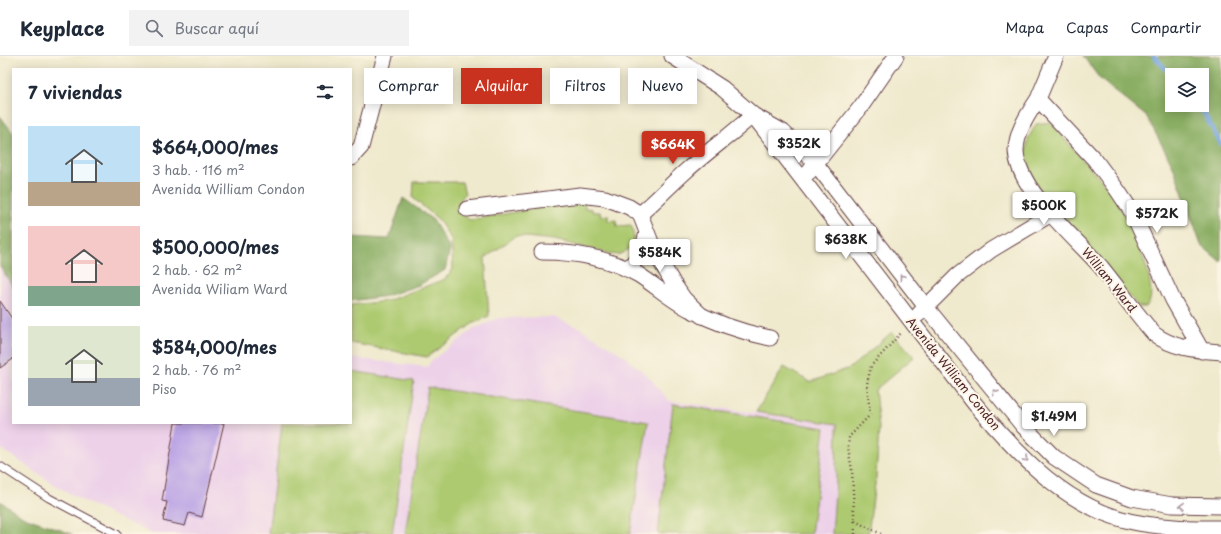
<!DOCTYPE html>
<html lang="es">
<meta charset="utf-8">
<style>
body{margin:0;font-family:"Playpen Sans",sans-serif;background:#f2f2f3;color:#1f2937;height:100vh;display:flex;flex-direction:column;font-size:15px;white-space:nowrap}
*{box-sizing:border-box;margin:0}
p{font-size:13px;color:#747a83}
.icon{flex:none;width:22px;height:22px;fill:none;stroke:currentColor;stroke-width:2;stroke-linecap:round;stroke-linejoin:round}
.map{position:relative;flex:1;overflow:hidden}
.side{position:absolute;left:12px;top:12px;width:340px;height:356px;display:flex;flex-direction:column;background:#fff;border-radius:0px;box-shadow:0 2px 10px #0003}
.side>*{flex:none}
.top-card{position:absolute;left:364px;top:12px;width:380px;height:36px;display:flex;gap:8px}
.controls{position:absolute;left:1165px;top:12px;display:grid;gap:8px}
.controls a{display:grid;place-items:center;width:44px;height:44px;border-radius:0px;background:#fff;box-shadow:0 2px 10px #0003;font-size:20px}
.price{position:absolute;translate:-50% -34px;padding:0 9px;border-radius:4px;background:#fff;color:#222;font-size:13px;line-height:26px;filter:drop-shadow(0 1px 2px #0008)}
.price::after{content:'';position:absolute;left:50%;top:24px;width:12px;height:9px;margin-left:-6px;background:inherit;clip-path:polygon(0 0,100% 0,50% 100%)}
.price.on{background:#c8321e;color:#fff}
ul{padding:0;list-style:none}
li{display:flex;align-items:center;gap:12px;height:100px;padding:0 16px}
li span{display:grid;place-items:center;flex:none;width:112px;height:80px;border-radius:0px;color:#555}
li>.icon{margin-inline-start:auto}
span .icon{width:48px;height:48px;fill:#fffc;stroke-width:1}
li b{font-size:17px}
h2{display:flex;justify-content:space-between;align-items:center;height:48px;padding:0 16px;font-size:17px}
.pill{padding:0 14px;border-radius:0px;background:#fff;box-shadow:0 2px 10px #0003;font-size:14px;line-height:36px}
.pill.on{background:#c8321e;color:#fff}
header{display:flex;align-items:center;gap:24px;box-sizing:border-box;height:56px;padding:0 20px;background:#fff;border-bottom:1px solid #e0e1e3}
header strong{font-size:19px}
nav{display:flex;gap:22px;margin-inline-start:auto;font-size:14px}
.search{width:280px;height:36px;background:#f2f2f3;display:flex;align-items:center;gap:10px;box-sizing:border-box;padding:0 14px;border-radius:0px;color:#747a83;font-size:15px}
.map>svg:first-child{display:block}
.built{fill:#edd1e9}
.green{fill:#adca71;stroke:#7c744e}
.forest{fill:#8aae63;stroke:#6a6647;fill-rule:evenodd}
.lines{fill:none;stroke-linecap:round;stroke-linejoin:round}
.stream{stroke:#75a4df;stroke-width:4.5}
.building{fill:#bca5e5}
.service-casing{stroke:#633d43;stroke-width:9}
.minor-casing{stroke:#633d43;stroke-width:17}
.path{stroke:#633d43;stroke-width:2.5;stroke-dasharray:1 3;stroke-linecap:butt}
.service{stroke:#fff;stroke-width:7}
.minor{stroke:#fff;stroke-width:15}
.oneway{stroke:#ae9aa0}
.labels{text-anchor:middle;stroke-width:4;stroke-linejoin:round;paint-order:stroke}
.street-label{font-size:12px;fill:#4a1f2b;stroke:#fcf5e5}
</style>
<header>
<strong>Keyplace</strong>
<div class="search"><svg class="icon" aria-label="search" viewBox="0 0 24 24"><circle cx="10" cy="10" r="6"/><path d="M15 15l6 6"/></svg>Buscar aquí</div>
<nav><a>Mapa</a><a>Capas</a><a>Compartir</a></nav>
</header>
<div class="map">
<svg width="1221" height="478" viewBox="0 0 1221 478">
<rect width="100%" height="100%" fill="#fcf5e5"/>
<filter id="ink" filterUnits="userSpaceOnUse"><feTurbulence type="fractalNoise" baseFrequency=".025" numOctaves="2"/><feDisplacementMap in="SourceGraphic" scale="8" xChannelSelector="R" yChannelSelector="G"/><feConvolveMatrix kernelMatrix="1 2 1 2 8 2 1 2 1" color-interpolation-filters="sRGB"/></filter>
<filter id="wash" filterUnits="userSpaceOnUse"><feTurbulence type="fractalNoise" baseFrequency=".012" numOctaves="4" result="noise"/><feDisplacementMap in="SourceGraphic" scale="16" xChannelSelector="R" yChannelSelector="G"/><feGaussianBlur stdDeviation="0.9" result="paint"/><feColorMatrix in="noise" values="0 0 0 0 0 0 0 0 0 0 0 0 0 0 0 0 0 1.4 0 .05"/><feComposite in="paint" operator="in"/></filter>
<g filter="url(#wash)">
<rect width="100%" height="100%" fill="#efe9cd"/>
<!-- built -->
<path class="built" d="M0 210 13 231V367H351V302L427 311 432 304 474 273 498 262 553 261 580 272 623 299 650 322 669 345 837 368 836 424 832 478H152L83 445 55 429 0 392Z"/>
<!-- green -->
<path class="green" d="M1050 66C1063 80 1074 94 1086 108 1094 117 1104 126 1111 136 1123 153 1165 235 1146 251H1139L1055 155 1035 127 1025 98 1028 83 1036 68Z
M414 126H462L465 138C455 148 458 157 470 164L584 144 585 152 592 153 593 156H600L601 160 608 159V165L616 164 617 170 631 169C637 185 633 194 617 199L554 184 516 180 485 202 489 260 472 268 427 301 351 287V249L387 245 445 223 453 213 451 183 438 163 413 142Z
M892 276 914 301 875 334 879 372 876 421 868 478H832L836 424 837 368 756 356 784 311 810 326 850 312Z
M351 315 414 325 392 478H268L282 367H351Z
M428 331 648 366 630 478H405Z
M673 348 825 372 811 478H658Z"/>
<!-- forest -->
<path class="forest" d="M1083 0H1221V206L1201 189 1173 110 1147 61 1100 23ZM1172 19H1202V49H1172Z
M0 60 13 77V231L0 210Z
M403 142 433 164 450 193 445 214 419 229 386 240 351 245V181L389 183Z
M0 445 24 461 72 478H0Z"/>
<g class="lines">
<!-- stream -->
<path class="stream" d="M1154 0 1172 20
M1197 49 1203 56 1221 88"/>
</g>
<g id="blocks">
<!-- building -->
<path class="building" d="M0 245 13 264V303L0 312Z
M175 367H224L202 461 189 457 185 470 163 465 167 446 162 445Z"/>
</g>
</g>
<g filter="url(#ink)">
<use href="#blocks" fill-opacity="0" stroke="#633d43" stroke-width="1"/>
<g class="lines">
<!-- service casing -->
<g class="service-casing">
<path id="service" d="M0 410 49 442 117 478"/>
</g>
<!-- minor casing -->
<g class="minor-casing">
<path id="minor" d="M672 0 722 32 753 59 783 76 816 108 926 251 1023 370 1054 401 1096 429 1132 442 1172 449 1221 450
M1038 43 1056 0
M756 63 975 348C1019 400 1069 455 1139 467 1166 472 1194 472 1221 472
M351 102 361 91 385 0
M809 116 860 52 896 0
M467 153 580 139 605 142 629 151 640 158 654 194 673 227 684 243 702 260
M640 158C657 144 671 128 687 114 708 95 732 78 753 59
M542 196C576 196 609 202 639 219 656 230 671 244 689 253 715 267 741 276 770 282
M626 213C639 204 644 191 647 176
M919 258 957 220 991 194 1051 158
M1202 295 1173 244 1132 156 1118 135 1095 104 1038 43C1028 58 1016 76 1016 95 1018 135 1076 182 1101 211 1119 233 1135 256 1154 278 1174 293 1197 294 1221 296"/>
</g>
<!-- path -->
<path class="path" d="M855 465 881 478
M855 478 852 414 848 392 849 381 870 359 867 328 871 310 902 276"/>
<!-- service -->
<use href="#service" class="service"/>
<!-- minor -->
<use href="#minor" class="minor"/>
</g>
<!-- one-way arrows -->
<defs><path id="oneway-chevron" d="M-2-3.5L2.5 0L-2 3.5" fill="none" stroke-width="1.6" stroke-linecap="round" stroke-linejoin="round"/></defs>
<g class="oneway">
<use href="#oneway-chevron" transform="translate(902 221) rotate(-128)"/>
<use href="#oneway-chevron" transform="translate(995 336) rotate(-129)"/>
<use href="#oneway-chevron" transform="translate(1026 403) rotate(44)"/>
<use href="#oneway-chevron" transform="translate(1182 450) rotate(-178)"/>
</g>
</g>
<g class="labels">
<!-- street labels -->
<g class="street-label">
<text transform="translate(1109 224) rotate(51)" y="4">William Ward</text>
<text transform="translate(953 318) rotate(51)" y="4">Avenida William Condon</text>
</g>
</g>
</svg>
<div class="controls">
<a><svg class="icon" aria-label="layers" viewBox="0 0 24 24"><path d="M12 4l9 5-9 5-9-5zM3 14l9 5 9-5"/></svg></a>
</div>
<b class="price" style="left:799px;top:108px">$352K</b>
<b class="price on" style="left:673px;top:109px">$664K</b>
<b class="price" style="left:1044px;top:170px">$500K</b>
<b class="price" style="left:1157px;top:178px">$572K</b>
<b class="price" style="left:846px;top:204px">$638K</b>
<b class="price" style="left:660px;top:217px">$584K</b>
<b class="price" style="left:1054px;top:381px">$1.49M</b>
<div class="top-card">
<a class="pill">Comprar</a>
<a class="pill on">Alquilar</a>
<a class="pill">Filtros</a>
<a class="pill">Nuevo</a>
</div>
<section class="side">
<h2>7 viviendas<svg class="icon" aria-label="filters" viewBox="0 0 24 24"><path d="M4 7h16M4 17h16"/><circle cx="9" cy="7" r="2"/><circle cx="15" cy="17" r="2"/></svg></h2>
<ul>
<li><span style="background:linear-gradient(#bfe0f5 70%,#b9a48a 0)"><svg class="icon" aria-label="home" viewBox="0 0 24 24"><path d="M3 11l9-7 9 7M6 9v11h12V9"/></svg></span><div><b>$664,000/mes</b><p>3 hab. · 116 m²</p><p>Avenida William Condon</p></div></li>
<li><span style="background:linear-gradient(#f6c9c9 75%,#7fa58c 0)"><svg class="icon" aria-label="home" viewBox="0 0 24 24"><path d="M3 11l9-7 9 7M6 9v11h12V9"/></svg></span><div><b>$500,000/mes</b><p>2 hab. · 62 m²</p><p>Avenida Wiliam Ward</p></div></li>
<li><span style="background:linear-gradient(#dfe7d0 65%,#9aa5b1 0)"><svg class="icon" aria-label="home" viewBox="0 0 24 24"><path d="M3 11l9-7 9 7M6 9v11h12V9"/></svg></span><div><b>$584,000/mes</b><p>2 hab. · 76 m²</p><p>Piso</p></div></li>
</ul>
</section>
</div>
